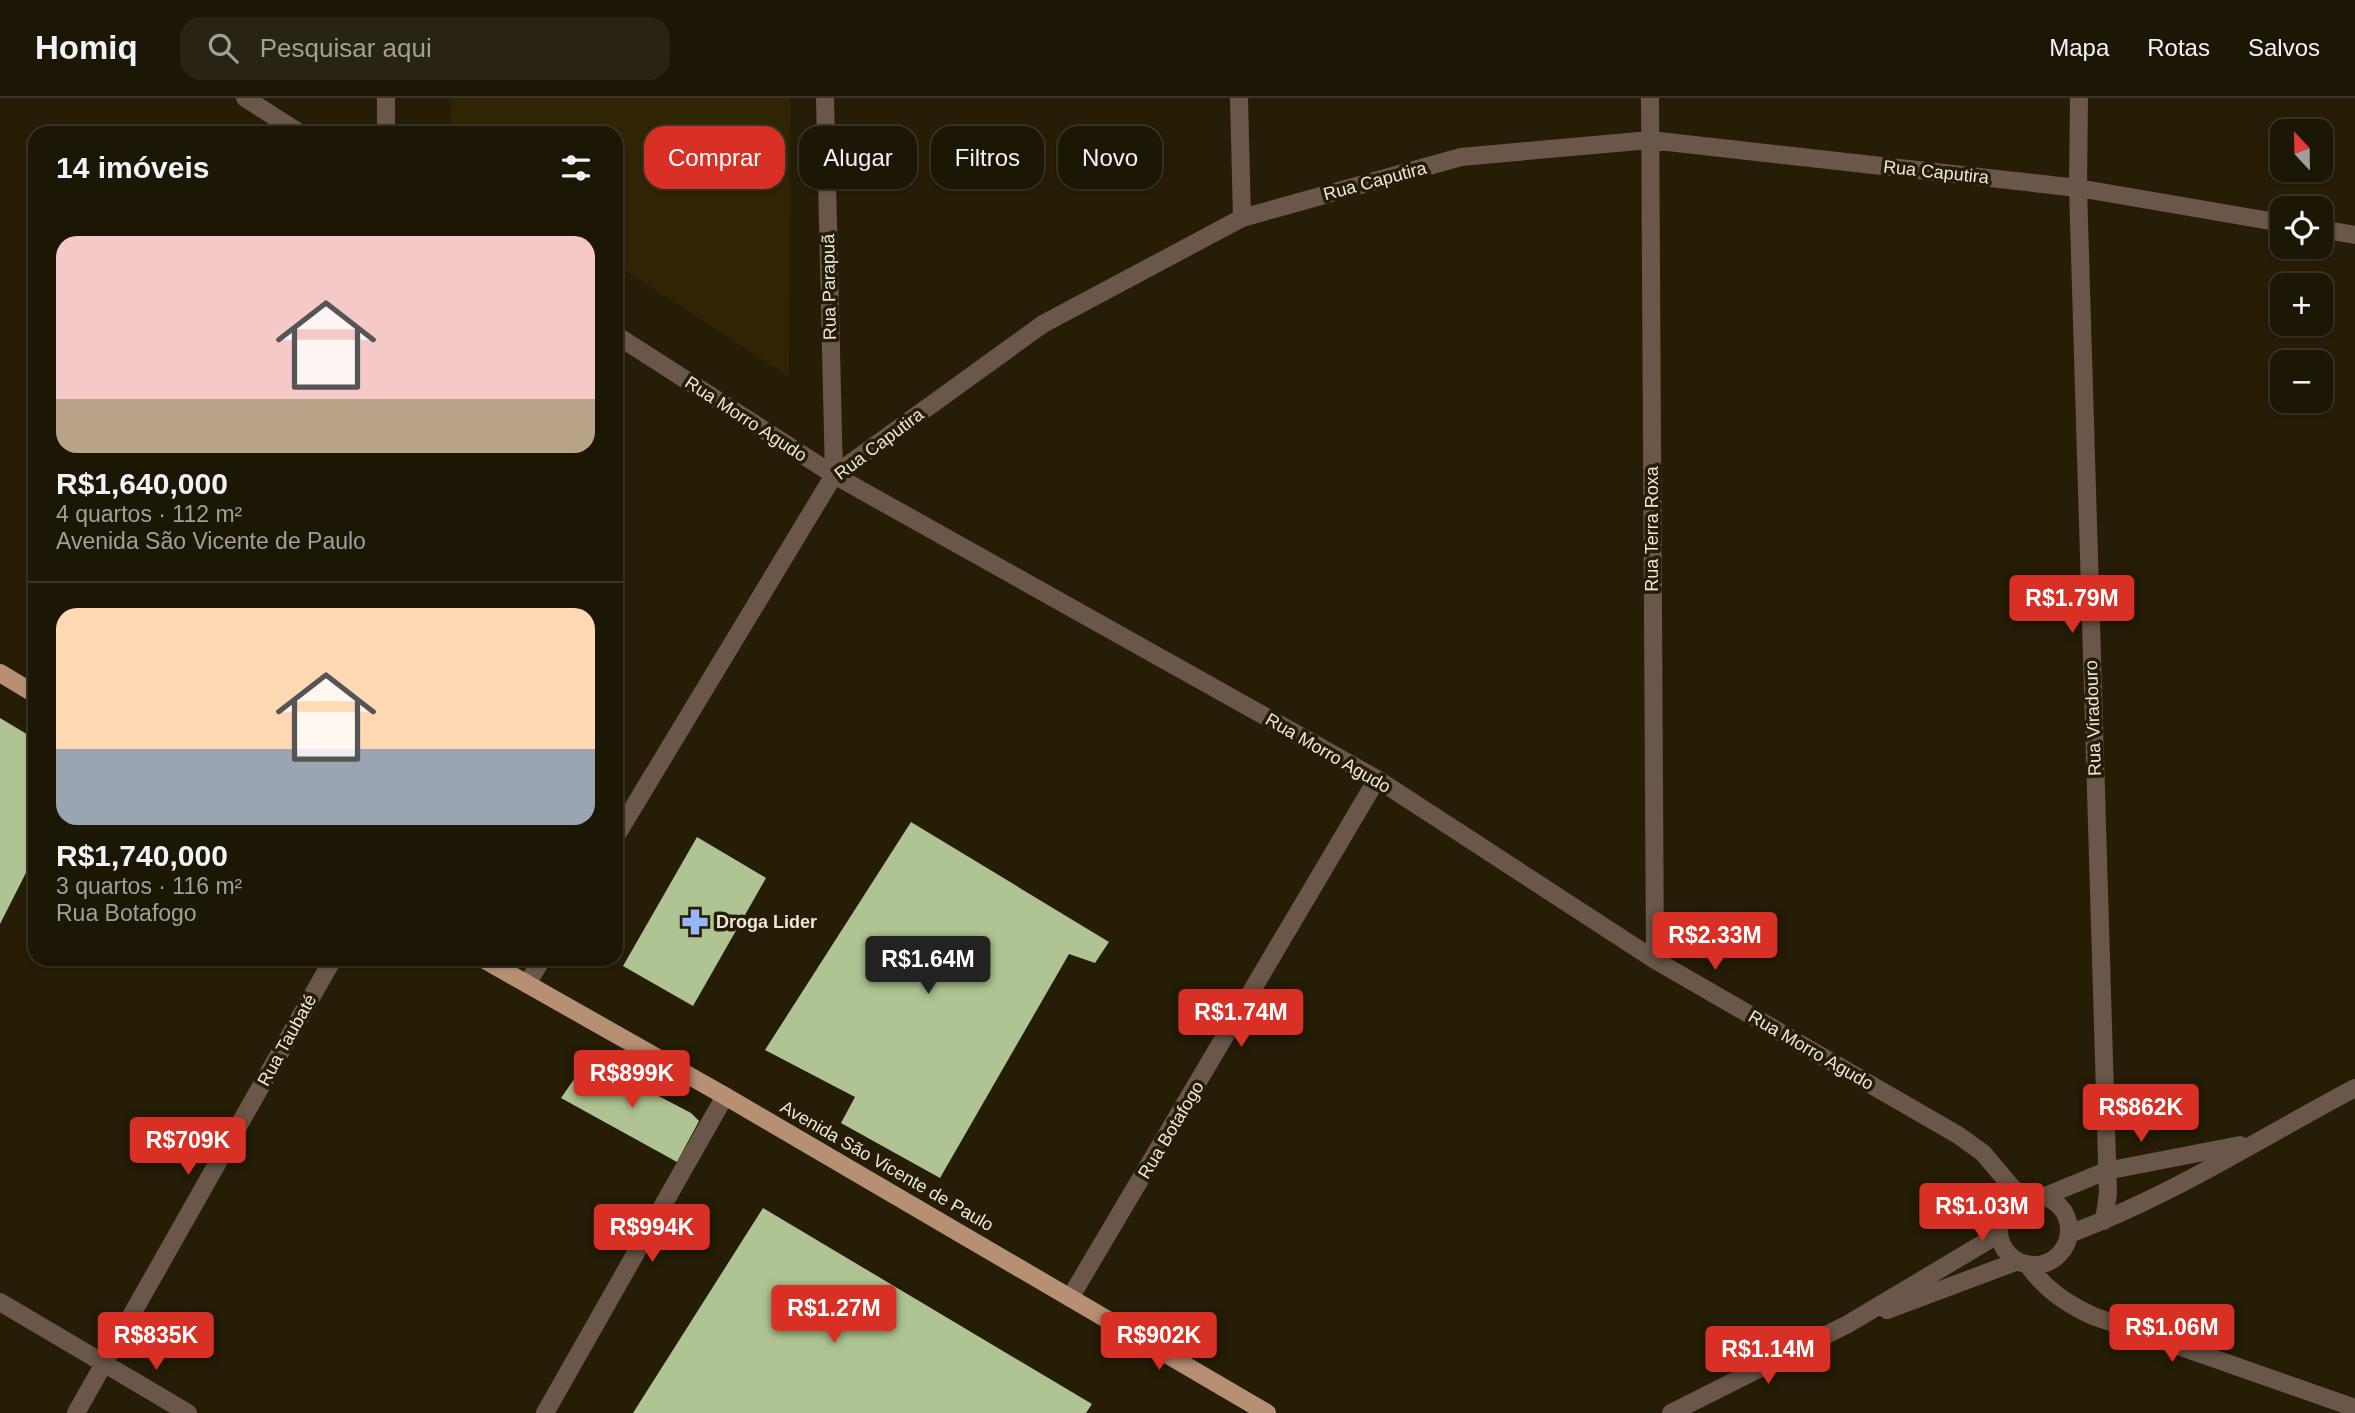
<!DOCTYPE html>
<html lang="pt">
<meta charset="utf-8">
<style>
body{margin:0;font-family:Arial,sans-serif;background:#292313;color:#f1f3f6;height:100vh;display:flex;flex-direction:column;font-size:26px;white-space:nowrap}
*{box-sizing:border-box;margin:0}
p{font-size:23px;color:#a09f9a}
.icon{flex:none;width:38px;height:38px;fill:none;stroke:currentColor;stroke-width:2;stroke-linecap:round;stroke-linejoin:round}
.map{position:relative;flex:1;overflow:hidden}
.panel{position:absolute;left:28px;top:28px;width:595px;height:840px;display:flex;flex-direction:column;background:#1c1604;border-radius:21px;box-shadow:0 2px 5px #0004,0 0 0 2px #3a3526}
.panel>*{flex:none}
.top-card{position:absolute;left:644px;top:28px;width:665px;height:63px;display:flex;gap:14px}
.needle{width:46px;rotate:338deg}
.controls{position:absolute;left:2270px;top:21px;display:grid;gap:14px}
.controls a{display:grid;place-items:center;width:63px;height:63px;border-radius:14px;background:#1c1604;box-shadow:0 2px 5px #0004,0 0 0 2px #3a3526;font-size:35px}
.price{position:absolute;translate:-50% -60px;padding:0 16px;border-radius:7px;background:#d93025;color:#fff;font-size:23px;line-height:46px;filter:drop-shadow(0 2px 4px #0008)}
.price::after{content:'';position:absolute;left:50%;top:42px;width:21px;height:16px;margin-left:-10px;background:inherit;clip-path:polygon(0 0,100% 0,50% 100%)}
.price.on{background:#222;color:#fff}
ul{padding:0;list-style:none}
li{display:grid;align-content:center;gap:14px;height:371px;padding:0 28px}
li+li{border-top:2px solid #3a3526}
li span{display:grid;place-items:center;height:217px;border-radius:21px;color:#555}
li>.icon{margin-inline-start:auto}
span .icon{width:126px;height:126px;fill:#fffc;stroke-width:1}
li b{font-size:30px}
h2{display:flex;justify-content:space-between;align-items:center;height:84px;padding:0 28px;font-size:30px}
.chip{padding:0 24px;border-radius:21px;background:#1c1604;box-shadow:0 2px 5px #0004,0 0 0 2px #3a3526;font-size:24px;line-height:63px}
.chip.on{background:#d93025;color:#fff}
header{display:flex;align-items:center;gap:42px;box-sizing:border-box;height:98px;padding:0 35px;background:#1c1604;border-bottom:2px solid #3a3526}
header strong{font-size:33px}
nav{display:flex;gap:38px;margin-inline-start:auto;font-size:24px}
.search{width:490px;height:63px;background:#292313;display:flex;align-items:center;gap:18px;box-sizing:border-box;padding:0 24px;border-radius:21px;color:#a09f9a;font-size:26px}
.map>svg:first-child{display:block}
.built{fill:#2f2504}
.building{fill:#afc492}
.lines{fill:none;stroke-linecap:round;stroke-linejoin:round}
.minor{stroke:#6a5749;stroke-width:18}
.major{stroke:#b79074;stroke-width:18}
.labels{text-anchor:middle;stroke-width:7;stroke-linejoin:round;paint-order:stroke}
.street-label{font-size:18px;fill:#ece7d8;stroke:#251d05}
.poi-label{font-size:18px;font-weight:bold;fill:#ece7d8;stroke:#251d05;text-anchor:start}
</style>
<header>
<strong>Homiq</strong>
<div class="search"><svg class="icon" aria-label="search" viewBox="0 0 24 24"><circle cx="10" cy="10" r="6"/><path d="M15 15l6 6"/></svg>Pesquisar aqui</div>
<nav><a>Mapa</a><a>Rotas</a><a>Salvos</a></nav>
</header>
<div class="map">
<svg width="2355" height="1315" viewBox="0 0 2355 1315">
<rect width="100%" height="100%" fill="#251d05"/>
<!-- built -->
<path class="built" d="M451 0H790L789 279 616 167V35H450Z"/>
<!-- building -->
<path class="building" d="M0 620 35 641V757L0 826Z
M911 724 1109 844 1095 865 1069 856 940 1080 841 1025 855 999 765 952Z
M697 739 766 780 693 908 623 868Z
M588 961 691 1015 699 1023 677 1064 561 1000Z
M763 1110 1092 1306 1086 1315H633Z"/>
<g class="lines">
<!-- minor -->
<path class="minor" d="M245 0 300 35
M825 0 834 377
M1239 0 1242 120
M1650 0 1655 862
M2079 0 2078 90 2108 1095 2104 1123
M386 35V0
M2320 131 2355 137
M616 237 834 377 1377 681 1655 862 1958 1037 1983 1055 2021 1100
M616 738 834 377 1043 226 1242 120 1461 59 1650 42 2078 90 2282 125
M527 886 542 861
M1999 1132a35 35 0 1 1 70 0a35 35 0 1 1-70 0Z
M2043 1099 2106 1073 2240 1047
M2069 1136C2170 1099 2260 1040 2355 990
M2027 1166C2045 1191 2065 1205 2093 1218L2355 1310
M1070 1200 1377 681
M0 1204 188 1315
M1887 1212 2018 1163
M76 1315 333 861
M545 1315 725 998
M1671 1315 1848 1226 1999 1136"/>
<!-- major -->
<path class="major" d="M0 575 35 596
M483 861 725 998 1267 1315"/>
</g>
<!-- icons -->
<defs>
<g id="pharmacy-bare" transform="scale(2.1)"><path d="M-2-6h4v4h4v4h-4v4h-4v-4h-4v-4h4Z" fill="#96b6fd" stroke="#251d05" stroke-width="2.5" paint-order="stroke"/></g>
</defs>
<g fill-rule="evenodd">
<use href="#pharmacy-bare" x="695" y="824"/>
</g>
<g class="labels">
<!-- street labels -->
<g class="street-label">
<text transform="translate(1936 74) rotate(6)" y="6">Rua Caputira</text>
<text transform="translate(1375 83) rotate(-15)" y="6">Rua Caputira</text>
<text transform="translate(829 189) rotate(-91)" y="6">Rua Parapuã</text>
<text transform="translate(746 321) rotate(33)" y="6">Rua Morro Agudo</text>
<text transform="translate(879 346) rotate(-37)" y="6">Rua Caputira</text>
<text transform="translate(1652 431) rotate(-90)" y="6">Rua Terra Roxa</text>
<text transform="translate(2093 620) rotate(-92)" y="6">Rua Viradouro</text>
<text transform="translate(1328 655) rotate(30)" y="6">Rua Morro Agudo</text>
<text transform="translate(287 942) rotate(-61)" y="6">Rua Taubaté</text>
<text transform="translate(1811 952) rotate(30)" y="6">Rua Morro Agudo</text>
<text transform="translate(1171 1032) rotate(-59)" y="6">Rua Botafogo</text>
<text transform="translate(887 1068) rotate(30)" y="6">Avenida São Vicente de Paulo</text>
</g>
<!-- poi labels -->
<g class="poi-label">
<text x="716" y="830">Droga Lider</text>
</g>
</g>
</svg>
<div class="controls">
<a><svg class="needle" viewBox="-14 -14 28 28"><path d="M0-13l5 13h-10z" fill="#e53935"/><path d="M0 13l5-13h-10z" fill="#a09f9a"/></svg></a>
<a><svg class="icon" aria-label="locate" viewBox="0 0 24 24"><circle cx="12" cy="12" r="6"/><path d="M12 2v4M12 18v4M2 12h4M18 12h4"/></svg></a>
<a>+</a>
<a>−</a>
</div>
<b class="price" style="left:2072px;top:537px">R$1.79M</b>
<b class="price" style="left:1715px;top:874px">R$2.33M</b>
<b class="price on" style="left:928px;top:898px">R$1.64M</b>
<b class="price" style="left:1241px;top:951px">R$1.74M</b>
<b class="price" style="left:632px;top:1012px">R$899K</b>
<b class="price" style="left:2141px;top:1046px">R$862K</b>
<b class="price" style="left:188px;top:1079px">R$709K</b>
<b class="price" style="left:1982px;top:1145px">R$1.03M</b>
<b class="price" style="left:652px;top:1166px">R$994K</b>
<b class="price" style="left:834px;top:1247px">R$1.27M</b>
<b class="price" style="left:2172px;top:1266px">R$1.06M</b>
<b class="price" style="left:156px;top:1274px">R$835K</b>
<b class="price" style="left:1159px;top:1274px">R$902K</b>
<b class="price" style="left:1768px;top:1288px">R$1.14M</b>
<div class="top-card">
<a class="chip on">Comprar</a>
<a class="chip">Alugar</a>
<a class="chip">Filtros</a>
<a class="chip">Novo</a>
</div>
<section class="panel">
<h2>14 imóveis<svg class="icon" aria-label="filters" viewBox="0 0 24 24"><path d="M4 7h16M4 17h16"/><circle cx="9" cy="7" r="2"/><circle cx="15" cy="17" r="2"/></svg></h2>
<ul>
<li><span style="background:linear-gradient(#f6c9c9 75%,#b9a48a 0)"><svg class="icon" aria-label="home" viewBox="0 0 24 24"><path d="M3 11l9-7 9 7M6 9v11h12V9"/></svg></span><div><b>R$1,640,000</b><p>4 quartos · 112 m²</p><p>Avenida São Vicente de Paulo</p></div></li>
<li><span style="background:linear-gradient(#ffd9b3 65%,#9aa5b1 0)"><svg class="icon" aria-label="home" viewBox="0 0 24 24"><path d="M3 11l9-7 9 7M6 9v11h12V9"/></svg></span><div><b>R$1,740,000</b><p>3 quartos · 116 m²</p><p>Rua Botafogo</p></div></li>
</ul>
</section>
</div>
